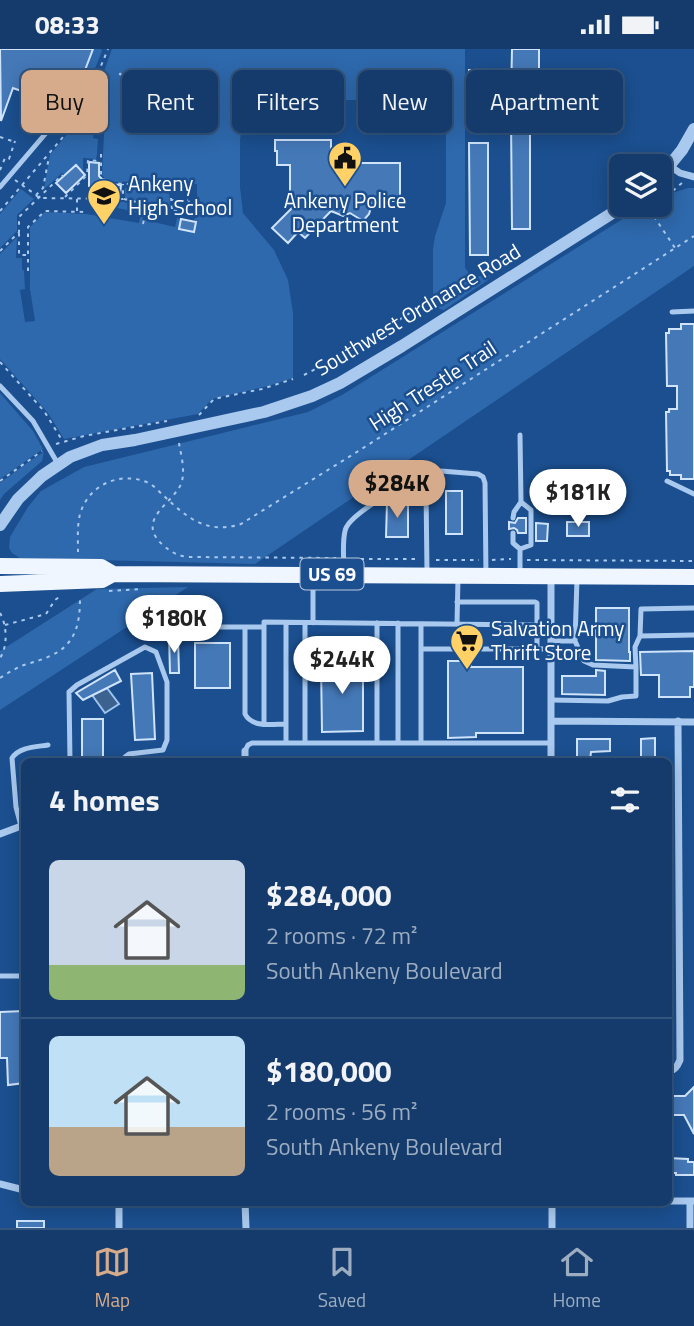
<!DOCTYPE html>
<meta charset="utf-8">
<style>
body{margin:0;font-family:"Titillium Web",sans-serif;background:#214673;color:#f1f3f6;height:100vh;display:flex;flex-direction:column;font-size:26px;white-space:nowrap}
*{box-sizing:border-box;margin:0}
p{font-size:23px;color:#9dadc1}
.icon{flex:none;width:38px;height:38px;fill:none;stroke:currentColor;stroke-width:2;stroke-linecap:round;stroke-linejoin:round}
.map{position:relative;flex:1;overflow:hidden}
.details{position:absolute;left:21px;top:709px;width:651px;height:448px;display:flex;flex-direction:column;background:#143b6b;border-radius:10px;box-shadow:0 4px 18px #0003,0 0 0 2px #33557e}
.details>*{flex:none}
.hud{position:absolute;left:21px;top:21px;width:653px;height:63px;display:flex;gap:14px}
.tools{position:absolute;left:609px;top:105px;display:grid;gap:14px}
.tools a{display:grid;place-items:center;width:63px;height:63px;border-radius:10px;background:#143b6b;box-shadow:0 4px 18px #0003,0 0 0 2px #33557e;font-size:35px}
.price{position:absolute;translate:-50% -60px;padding:0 16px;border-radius:24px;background:#fff;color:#222;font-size:23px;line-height:46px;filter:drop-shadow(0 2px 4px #0008)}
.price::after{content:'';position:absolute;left:50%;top:42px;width:21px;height:16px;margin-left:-10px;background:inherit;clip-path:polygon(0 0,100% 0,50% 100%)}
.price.active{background:#d6ab8b;color:#111}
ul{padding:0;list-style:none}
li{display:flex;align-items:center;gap:21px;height:175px;padding:0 28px}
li+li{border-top:2px solid #33557e}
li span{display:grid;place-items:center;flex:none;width:196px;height:140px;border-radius:10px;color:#555}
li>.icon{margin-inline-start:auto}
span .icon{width:84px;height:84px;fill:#fffc;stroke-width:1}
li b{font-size:30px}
h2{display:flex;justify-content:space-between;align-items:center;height:84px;padding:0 28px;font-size:30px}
.chip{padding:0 24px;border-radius:10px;background:#143b6b;box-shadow:0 4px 18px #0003,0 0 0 2px #33557e;font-size:24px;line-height:63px}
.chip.active{background:#d6ab8b;color:#111}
.status{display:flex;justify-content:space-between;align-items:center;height:49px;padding:0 35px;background:#143b6b;direction:ltr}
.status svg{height:19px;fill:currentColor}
.tabs{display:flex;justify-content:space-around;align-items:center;height:98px;border-top:2px solid #33557e;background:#143b6b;font-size:19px;color:#9dadc1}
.tabs a{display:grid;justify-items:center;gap:4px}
.tabs .active{color:#d6ab8b}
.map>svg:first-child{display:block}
.green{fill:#2e69ad}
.water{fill:#3c6290;stroke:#9cc4f0;stroke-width:2}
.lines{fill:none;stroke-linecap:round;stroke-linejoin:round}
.stream{stroke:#9cc4f0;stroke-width:2.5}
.building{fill:#4478b7;stroke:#cfe3fa;stroke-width:2}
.path{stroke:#a9c9ee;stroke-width:2;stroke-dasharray:3.5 5;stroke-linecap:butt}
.service{stroke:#a9c9ee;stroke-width:5}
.minor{stroke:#a9c9ee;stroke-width:7}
.tertiary{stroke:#a9c9ee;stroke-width:12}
.primary{stroke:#f0f6ff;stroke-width:16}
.labels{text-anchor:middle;stroke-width:5;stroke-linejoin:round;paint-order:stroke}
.shield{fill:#1b4f8f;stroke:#bbcadd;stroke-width:2}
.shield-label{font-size:19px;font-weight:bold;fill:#fff}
.poi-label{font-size:21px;fill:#fff;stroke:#1b4f8f;text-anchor:start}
.street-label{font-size:21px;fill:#fff;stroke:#1b4f8f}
</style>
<div class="status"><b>08:33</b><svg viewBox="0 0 49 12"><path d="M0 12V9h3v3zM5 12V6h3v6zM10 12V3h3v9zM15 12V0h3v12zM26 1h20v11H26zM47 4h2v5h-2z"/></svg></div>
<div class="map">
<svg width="694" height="1179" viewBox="0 0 694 1179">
<rect width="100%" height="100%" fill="#1b4f8f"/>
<!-- green -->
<path class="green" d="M93 0H101L102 2 90 32 86 34 81 33Z
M112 0H465V219L472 228 489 226 490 228 488 231 444 261 439 260 435 256 434 250 436 248 466 228 465 227 433 247V200L435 187 446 154V83C439 58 425 59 403 59L401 57V51H278L277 58 257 61 248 67 242 76 240 91V138L243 164 274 201 288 231 293 264V329L268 337 212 350 198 365 64 390 48 364 0 310V205L17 188 16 209H22V220L24 222 25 240 20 241 25 273 35 272 30 240V178L45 163 86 165 139 174 141 164 108 157 109 153H124L144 158 142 175H144L145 171 175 178 177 169 181 170 179 180 194 183 196 173 194 172 195 169H197V135L172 136 171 132 108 133 102 126 105 66 95 65 93 89 98 90 97 105 96 110 83 109V124L75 116 65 126 62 124 44 140 50 106 73 78 91 50 103 25Z
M47 32 67 39C67 51 57 65 43 63 41 63 33 60 31 59L40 35Z
M144 138 145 144 169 143 170 157 125 149V139Z
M688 139H694V217L255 515 20 509 12 504 9 499 10 488 28 458 41 442 84 418 308 363 342 346 645 156H660V148Z
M21 140 34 150 17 166V182L0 199V165Z
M0 344 33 382 43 400 0 430Z
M44 403 42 412 4 445 0 451V434L28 413Z
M188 538 0 661V602L97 540Z"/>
<!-- water -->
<path class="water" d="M107 639 119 655 105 664 92 646Z"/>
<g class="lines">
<!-- stream -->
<path class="stream" d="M120 25C132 30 141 32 154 28 160 27 165 25 171 25 184 26 196 33 211 34"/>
</g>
<!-- building -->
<path class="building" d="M0 0H93L79 37 72 34 70 40 34 27 27 44 13 39 1 72Z
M512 0H539V47L511 48Z
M469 21H488V73H468Z
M530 68V180H512L511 69Z
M275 91H331V104H340V114H400V152H373L369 165 363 172 350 164 343 167 331 162 305 189 298 183 288 194 272 179 303 148H290V116H277V102H275Z
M469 94H488V206H470Z
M89 113 99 114V127L107 135 121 136 120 146 96 144 89 137Z
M76 116 85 126 66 144 56 134Z
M181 170 196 173 194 183 179 180Z
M681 275H694V430H681V426H670V422H667L666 363H669V360H677V337H667L666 284H669V280H681Z
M446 442H462V485H446Z
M387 453H408V488H386Z
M518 469H526V484H518L517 481 514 479 509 480V473L515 474Z
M567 473H589V487H567Z
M536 474 548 475 547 492H536Z
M596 559H629V603H630V612L596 611Z
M169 587H178L179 624H170Z
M195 594H230V639H195Z
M694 602V638H690V648H659V626H641L640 603Z
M336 607H351V616H363V682L322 683 321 615H336Z
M448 612H471V618H523V684H476V688L448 689Z
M115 621 121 632 83 651 76 644Z
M596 621 605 622V646L562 645V627H596Z
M152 624 155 690 135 691 131 625Z
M82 670H103V712H82Z
M655 689V711H641V690Z
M577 690H610V702L591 703 590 712H577Z
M24 962V1034L8 1036 7 1009H0V963Z
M694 1038V1085L684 1066H672V1061H668V1047H685Z
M668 1109 688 1110V1113H694V1126H676V1124H668Z
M17 1172H44V1179H17Z"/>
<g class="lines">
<!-- path -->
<path class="path" d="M71 37 90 43
M29 58 40 29
M0 88 15 93
M101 105V127L107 134 129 135
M0 121 5 109 9 110 15 92
M15 131 36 146 43 139 49 108
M170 132 171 150
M36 146 39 149 123 150V135
M65 148 87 126 88 111 101 112
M124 150 189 165V149
M660 153 682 134
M656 156 649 160 675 199
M172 160 171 151H188
M0 162 63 88 84 58 108 0
M77 162V150
M143 175 147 157
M19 184V206H26
M0 202 19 183V168L62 126 63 128
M28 222V178L45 162 86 163
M0 313 44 362 62 391
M304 326 350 302 465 229
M199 366 214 350 262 340 293 330
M179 394C181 406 185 420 182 432 177 453 132 470 164 497 171 503 178 507 188 508L336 509
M56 395 84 387 167 372
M0 432 42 402
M78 503C78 491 77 477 80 465 89 434 123 421 151 435 179 460 200 488 241 475L360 401 694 187
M352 510H420
M436 511H479
M492 511 511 510
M527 511 694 512
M109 542 143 540
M0 564C7 576 8 597 0 609
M5 576 46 565 55 551 62 546
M0 629C8 624 16 619 24 616 33 613 42 611 50 607 76 596 80 574 80 549"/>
<!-- service -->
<path class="service" d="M0 138 52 77 72 48
M672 263 694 262
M0 337 33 372 58 415
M667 432 694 445
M513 469 514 463 521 453
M513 484V494L520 500
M344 522C344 509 342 495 345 482 347 469 385 446 397 441
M427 523 426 439 431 427 441 422 478 425 483 428 485 434 486 526
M520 523V500L531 496V461L521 453 520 386
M313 528V574
M457 553H535L537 554V600
M694 559 641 560 640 587 694 586
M377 574V694
M398 574V694
M421 575V694
M457 575 458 529
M196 578H264
M245 578V665C252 679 272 675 286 675
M551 592H575L584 612 593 616 636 618 635 598 640 587
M575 592 577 530
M421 600H551
M305 601H377
M551 651 608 652 622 648 636 647V618
M264 675V573L537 576
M286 694V574
M305 694V574
M245 702 248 696 252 694H551
M70 712 69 643 77 636 145 598 156 603 167 633V691L163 701 129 705 125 708V712
M21 777 16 758 12 709C19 698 35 698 48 696
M0 927H24"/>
<!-- minor -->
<path class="minor" d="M670 117 680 124 694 128
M551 528V712
M551 672 694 673
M245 712V702
M0 785 24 776
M668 1023C675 1021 677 1018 680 1011L678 672
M0 1135 24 1141
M668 1152H693
M119 1153V1179
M245 1153 246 1179
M552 1179V1153
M690 1179V1152"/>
<!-- tertiary -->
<path class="tertiary" d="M660 128 682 101 694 80
M0 476 18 450 42 427 70 408 102 396 135 391 264 363 312 347 340 334 402 297 625 156"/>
<!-- primary -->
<path class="primary" d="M0 517 101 518 113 525 694 528
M0 535 102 531 113 525"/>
</g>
<!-- icons -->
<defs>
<g id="civic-pin" transform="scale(1.75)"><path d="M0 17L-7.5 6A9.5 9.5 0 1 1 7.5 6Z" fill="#ffd166" stroke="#1b4f8f"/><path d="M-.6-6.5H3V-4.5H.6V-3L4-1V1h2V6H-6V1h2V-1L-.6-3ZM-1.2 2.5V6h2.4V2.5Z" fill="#111"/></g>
<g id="school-pin" transform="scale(1.75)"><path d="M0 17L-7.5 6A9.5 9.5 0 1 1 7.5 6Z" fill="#ffd166" stroke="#1b4f8f"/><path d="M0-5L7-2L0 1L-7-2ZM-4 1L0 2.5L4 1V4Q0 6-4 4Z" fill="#111"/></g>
<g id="supermarket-pin" transform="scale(1.75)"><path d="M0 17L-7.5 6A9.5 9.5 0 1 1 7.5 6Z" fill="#ffd166" stroke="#1b4f8f"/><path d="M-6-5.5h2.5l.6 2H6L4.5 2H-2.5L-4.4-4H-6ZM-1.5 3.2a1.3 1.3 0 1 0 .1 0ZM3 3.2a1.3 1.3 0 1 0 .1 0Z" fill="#111"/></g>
</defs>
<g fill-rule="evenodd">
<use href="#civic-pin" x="345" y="109"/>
<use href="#school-pin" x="104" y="147"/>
<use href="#supermarket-pin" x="467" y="592"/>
</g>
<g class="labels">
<!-- shield labels -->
<rect class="shield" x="300.5" y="509.5" width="63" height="31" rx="5"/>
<g class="shield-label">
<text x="332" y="532">US 69</text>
</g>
<!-- poi labels -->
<g class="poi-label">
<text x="128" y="142">Ankeny<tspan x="128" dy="24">High School</tspan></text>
<text x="345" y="159" text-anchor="middle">Ankeny Police<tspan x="345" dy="24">Department</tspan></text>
<text x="491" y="587">Salvation Army<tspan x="491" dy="24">Thrift Store</tspan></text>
</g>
<!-- street labels -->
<g class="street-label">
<text transform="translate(418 261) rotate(-31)" y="7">Southwest Ordnance Road</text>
<text transform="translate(433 337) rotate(-33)" y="7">High Trestle Trail</text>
</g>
</g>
</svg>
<div class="tools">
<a><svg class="icon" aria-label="layers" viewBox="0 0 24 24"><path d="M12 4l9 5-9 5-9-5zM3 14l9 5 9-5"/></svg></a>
</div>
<b class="price active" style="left:397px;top:471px">$284K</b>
<b class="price" style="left:578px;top:480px">$181K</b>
<b class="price" style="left:174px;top:606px">$180K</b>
<b class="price" style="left:342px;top:647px">$244K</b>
<div class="hud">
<a class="chip active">Buy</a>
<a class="chip">Rent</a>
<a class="chip">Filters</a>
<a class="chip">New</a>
<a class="chip">Apartment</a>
</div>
<section class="details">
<h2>4 homes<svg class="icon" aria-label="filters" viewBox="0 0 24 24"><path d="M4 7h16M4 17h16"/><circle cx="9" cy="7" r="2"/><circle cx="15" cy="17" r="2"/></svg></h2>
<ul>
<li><span style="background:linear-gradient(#c9d6e8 75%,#8fb573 0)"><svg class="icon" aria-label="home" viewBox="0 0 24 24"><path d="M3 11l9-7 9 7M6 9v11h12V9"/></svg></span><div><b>$284,000</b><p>2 rooms · 72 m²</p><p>South Ankeny Boulevard</p></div></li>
<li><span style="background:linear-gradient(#bfe0f5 65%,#b9a48a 0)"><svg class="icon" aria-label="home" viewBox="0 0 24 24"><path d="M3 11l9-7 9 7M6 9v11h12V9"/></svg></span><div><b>$180,000</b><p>2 rooms · 56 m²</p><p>South Ankeny Boulevard</p></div></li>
</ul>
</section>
</div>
<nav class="tabs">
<a class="active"><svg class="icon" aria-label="map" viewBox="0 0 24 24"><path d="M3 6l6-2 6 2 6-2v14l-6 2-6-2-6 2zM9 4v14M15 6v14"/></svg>Map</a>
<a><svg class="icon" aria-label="saved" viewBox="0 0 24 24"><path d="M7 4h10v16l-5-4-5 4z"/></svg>Saved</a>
<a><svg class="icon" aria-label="home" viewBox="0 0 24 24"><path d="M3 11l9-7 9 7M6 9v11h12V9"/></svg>Home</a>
</nav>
